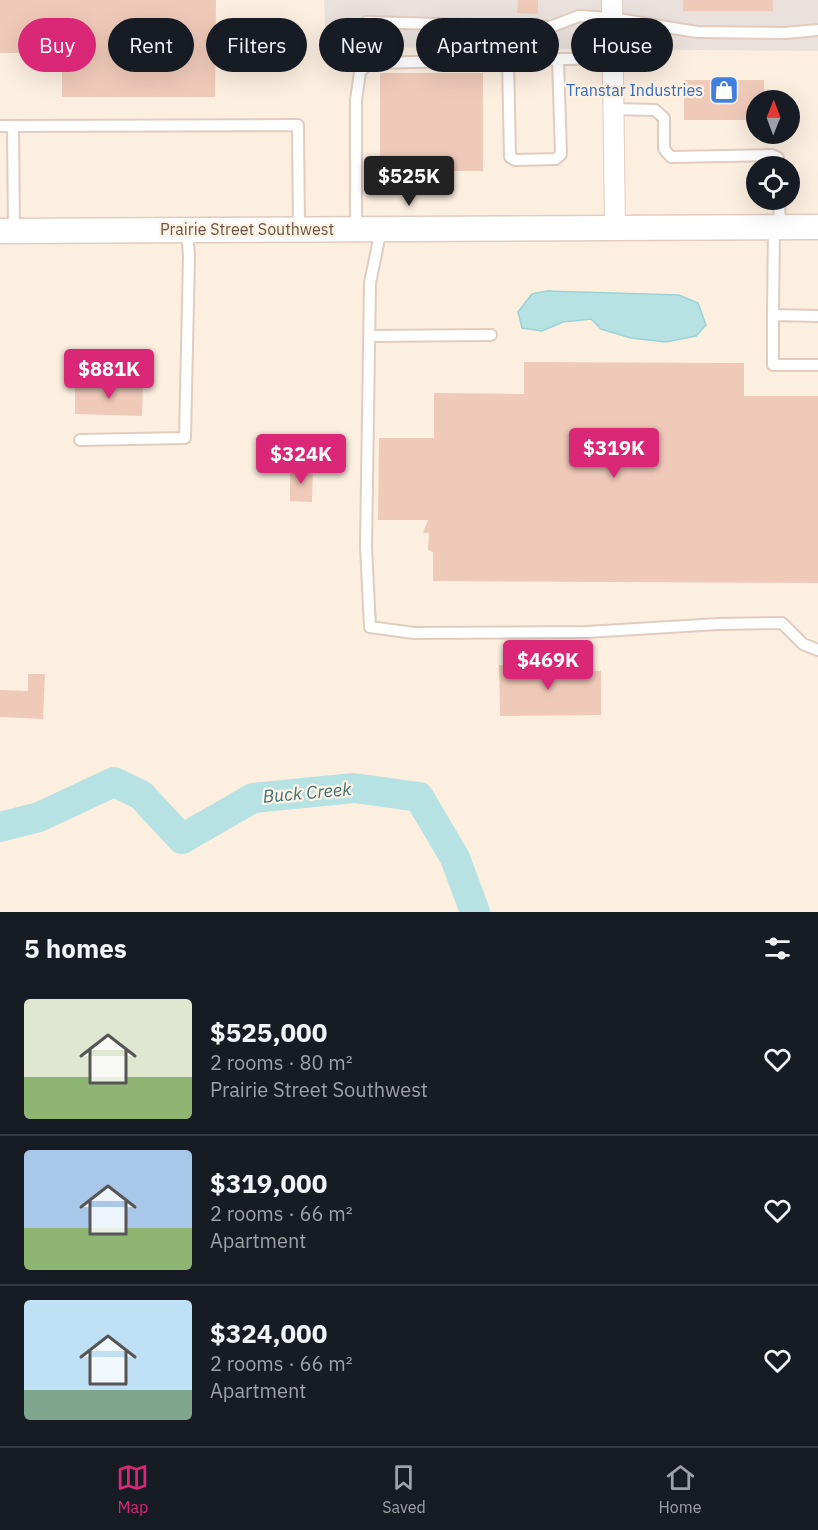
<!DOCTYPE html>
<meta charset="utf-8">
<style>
body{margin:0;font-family:"IBM Plex Sans",sans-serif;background:#20242c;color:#f1f3f6;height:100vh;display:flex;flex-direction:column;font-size:22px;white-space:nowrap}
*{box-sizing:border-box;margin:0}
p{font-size:20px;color:#9ea1a6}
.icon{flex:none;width:33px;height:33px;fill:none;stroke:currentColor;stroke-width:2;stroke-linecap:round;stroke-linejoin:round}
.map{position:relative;height:912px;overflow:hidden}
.drawer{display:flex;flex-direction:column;background:#171b24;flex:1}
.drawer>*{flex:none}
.hud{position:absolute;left:18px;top:18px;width:783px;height:54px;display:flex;gap:12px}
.needle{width:39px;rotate:1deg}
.buttons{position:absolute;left:746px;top:90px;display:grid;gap:12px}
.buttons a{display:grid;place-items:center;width:54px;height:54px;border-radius:50%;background:#171b24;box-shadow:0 6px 24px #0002;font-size:30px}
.price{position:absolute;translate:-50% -51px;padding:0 14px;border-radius:6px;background:#db2777;color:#fff;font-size:20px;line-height:39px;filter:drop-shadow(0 2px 3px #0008)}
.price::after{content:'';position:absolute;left:50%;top:36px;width:18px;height:14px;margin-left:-9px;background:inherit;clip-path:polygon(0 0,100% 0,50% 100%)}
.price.on{background:#222;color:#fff}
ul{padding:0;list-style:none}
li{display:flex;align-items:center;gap:18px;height:150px;padding:0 24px}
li+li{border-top:2px solid #363941}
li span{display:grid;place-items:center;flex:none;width:168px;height:120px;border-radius:6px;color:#555}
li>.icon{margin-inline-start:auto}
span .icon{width:72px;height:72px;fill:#fffc;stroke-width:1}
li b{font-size:26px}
h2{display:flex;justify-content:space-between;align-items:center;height:72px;padding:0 24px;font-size:26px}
.pill{padding:0 21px;border-radius:27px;background:#171b24;box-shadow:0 6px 24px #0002;font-size:21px;line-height:54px}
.pill.on{background:#db2777;color:#fff}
.tab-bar{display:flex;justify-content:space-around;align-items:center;height:84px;border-top:2px solid #363941;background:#171b24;font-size:16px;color:#9ea1a6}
.tab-bar a{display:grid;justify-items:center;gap:3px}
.tab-bar .on{color:#db2777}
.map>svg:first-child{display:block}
.industrial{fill:#eae1dc}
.water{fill:#b6e2e4;stroke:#9cd2d6;stroke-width:1.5}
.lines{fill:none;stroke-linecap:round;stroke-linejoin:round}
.river{stroke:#b6e2e4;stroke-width:30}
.building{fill:#f0cab9}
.service-casing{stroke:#e1ccc0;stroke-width:14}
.minor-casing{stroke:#e1ccc0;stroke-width:22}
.tertiary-casing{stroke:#e1ccc0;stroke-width:27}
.service{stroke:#fff;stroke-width:10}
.minor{stroke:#fff;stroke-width:20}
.tertiary{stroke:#fff;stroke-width:24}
.labels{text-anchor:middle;stroke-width:4.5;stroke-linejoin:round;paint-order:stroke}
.shop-label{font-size:16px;fill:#366cbe;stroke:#fff3e6;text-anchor:end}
.street-label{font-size:16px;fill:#725348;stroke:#fff3e6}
.water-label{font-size:18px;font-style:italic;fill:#3c7378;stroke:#fff3e6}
</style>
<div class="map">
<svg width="818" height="912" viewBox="0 0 818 912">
<rect width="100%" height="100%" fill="#fcefe0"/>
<!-- industrial -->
<path class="industrial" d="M324 0H818V51L326 47Z"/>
<!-- water -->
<path class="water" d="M547 291 679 295 698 303 706 325 696 336 666 342 631 338 601 329 591 319 563 322 542 331 522 328 518 312 532 294Z"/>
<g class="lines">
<!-- river -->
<path class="river" d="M0 827 39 817 114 782 141 795 182 839 253 798 354 788 419 797 455 858 475 912"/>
</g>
<!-- building -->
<path class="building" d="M0 0H216L215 97H62V53H0Z
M518 0H538V14L517 13Z
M683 0H773V11H683Z
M380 73H483V171H380Z
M684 80H764V100H756V120H684Z
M524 362 744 363V396H818V583L433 581V552L428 550 429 533H423L428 520H378L379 438H434V393L524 394Z
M102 380H114V386H143L142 416 75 414V386H102Z
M290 469H313L312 502 290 501Z
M499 665H560V672L601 671V715L500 716Z
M28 674H45L43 719 0 717V690L28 691Z"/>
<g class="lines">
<!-- service casing -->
<g class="service-casing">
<path id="service" d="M367 22 550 27 579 16 612 18 697 32 785 33 818 30
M508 61 510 157 515 160 556 159 561 154 558 60
M613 109 655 110 664 118V149L671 157 772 155 778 158V166
M0 126 298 125 299 228
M13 126 14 231
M779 200 780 227
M356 228V100L360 72 368 63 612 58
M381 229 370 283 366 547 370 627 414 633 587 632 718 624 782 623 803 644 818 650
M773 315 774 227
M818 316 773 315V365H818
M370 336 491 335
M80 440 185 438 189 256 187 230"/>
</g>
<!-- minor casing -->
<g class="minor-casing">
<path id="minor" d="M612 0 615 228"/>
</g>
<!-- tertiary casing -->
<g class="tertiary-casing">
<path id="tertiary" d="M0 231 818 227"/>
</g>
<!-- service -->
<use href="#service" class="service"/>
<!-- minor -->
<use href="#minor" class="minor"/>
<!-- tertiary -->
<use href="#tertiary" class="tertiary"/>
</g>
<!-- icons -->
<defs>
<g id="shop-square" transform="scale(1.5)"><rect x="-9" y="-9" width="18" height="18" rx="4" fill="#3f7fe0" stroke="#fff3e6"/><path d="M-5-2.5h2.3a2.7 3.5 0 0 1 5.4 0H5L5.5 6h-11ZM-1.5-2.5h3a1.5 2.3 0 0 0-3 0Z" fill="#fff"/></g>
</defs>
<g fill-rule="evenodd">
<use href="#shop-square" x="724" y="90"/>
</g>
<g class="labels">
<!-- shop labels -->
<g class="shop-label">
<text x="703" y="96">Transtar Industries</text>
</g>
<!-- street labels -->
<g class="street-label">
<text x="247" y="235">Prairie Street Southwest</text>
</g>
<!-- water labels -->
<g class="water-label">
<text transform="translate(307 793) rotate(-5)" y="6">Buck Creek</text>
</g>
</g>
</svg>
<div class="buttons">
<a><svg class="needle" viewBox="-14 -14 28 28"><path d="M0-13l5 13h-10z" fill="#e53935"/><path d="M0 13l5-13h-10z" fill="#9ea1a6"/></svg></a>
<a><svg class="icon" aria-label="locate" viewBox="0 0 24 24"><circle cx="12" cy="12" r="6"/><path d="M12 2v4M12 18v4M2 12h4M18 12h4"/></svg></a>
</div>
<b class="price on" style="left:409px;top:207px">$525K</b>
<b class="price" style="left:109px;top:400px">$881K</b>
<b class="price" style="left:614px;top:479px">$319K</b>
<b class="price" style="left:301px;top:485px">$324K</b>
<b class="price" style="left:548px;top:691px">$469K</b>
<div class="hud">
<a class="pill on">Buy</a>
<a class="pill">Rent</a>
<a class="pill">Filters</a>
<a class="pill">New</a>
<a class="pill">Apartment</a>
<a class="pill">House</a>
</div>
</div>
<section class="drawer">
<h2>5 homes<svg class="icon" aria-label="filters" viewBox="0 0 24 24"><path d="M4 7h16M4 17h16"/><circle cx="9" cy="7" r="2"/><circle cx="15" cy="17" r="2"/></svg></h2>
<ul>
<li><span style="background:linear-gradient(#dfe7d0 65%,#8fb573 0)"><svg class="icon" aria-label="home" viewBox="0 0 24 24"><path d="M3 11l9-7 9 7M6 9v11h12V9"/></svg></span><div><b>$525,000</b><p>2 rooms · 80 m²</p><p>Prairie Street Southwest</p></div><svg class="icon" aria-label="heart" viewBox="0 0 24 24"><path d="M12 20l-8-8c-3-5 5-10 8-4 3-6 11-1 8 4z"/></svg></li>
<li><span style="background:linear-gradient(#a9c7e8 65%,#8fb573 0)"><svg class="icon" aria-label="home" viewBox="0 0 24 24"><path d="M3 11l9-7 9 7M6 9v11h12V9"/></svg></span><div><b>$319,000</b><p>2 rooms · 66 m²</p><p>Apartment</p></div><svg class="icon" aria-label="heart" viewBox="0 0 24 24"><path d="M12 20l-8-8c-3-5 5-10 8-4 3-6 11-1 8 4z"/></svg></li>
<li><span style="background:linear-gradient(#bfe0f5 75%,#7fa58c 0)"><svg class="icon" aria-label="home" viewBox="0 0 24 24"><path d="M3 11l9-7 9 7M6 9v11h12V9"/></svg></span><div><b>$324,000</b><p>2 rooms · 66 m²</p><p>Apartment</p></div><svg class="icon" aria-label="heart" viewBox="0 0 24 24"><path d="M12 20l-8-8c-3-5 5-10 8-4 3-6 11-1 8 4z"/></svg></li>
</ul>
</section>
<nav class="tab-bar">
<a class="on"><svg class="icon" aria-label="map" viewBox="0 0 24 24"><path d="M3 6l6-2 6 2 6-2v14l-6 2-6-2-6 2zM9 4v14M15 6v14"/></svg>Map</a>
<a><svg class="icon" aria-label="saved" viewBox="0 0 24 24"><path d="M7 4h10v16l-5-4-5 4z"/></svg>Saved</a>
<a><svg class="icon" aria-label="home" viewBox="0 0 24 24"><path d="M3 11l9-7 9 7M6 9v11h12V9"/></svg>Home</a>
</nav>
